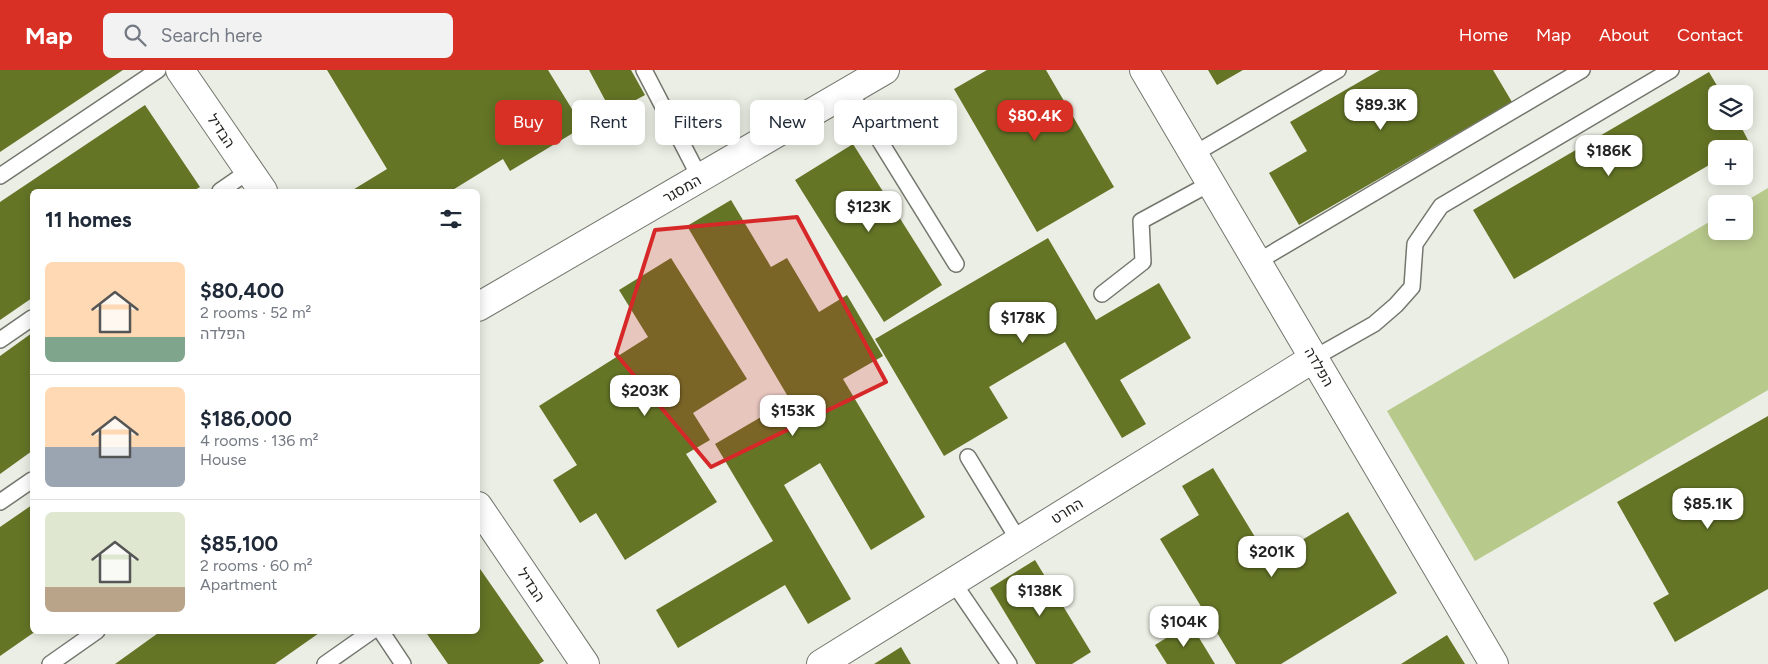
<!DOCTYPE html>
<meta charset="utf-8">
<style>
body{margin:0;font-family:Figtree,Heebo,sans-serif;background:#f2f2f3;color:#1f2937;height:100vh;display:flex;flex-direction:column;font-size:19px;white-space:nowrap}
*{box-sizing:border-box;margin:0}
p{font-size:16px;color:#747a83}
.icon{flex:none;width:28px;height:28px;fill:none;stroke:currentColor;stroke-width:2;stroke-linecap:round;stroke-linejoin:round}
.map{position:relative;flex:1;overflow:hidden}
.side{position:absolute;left:30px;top:119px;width:450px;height:445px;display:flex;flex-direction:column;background:#fff;border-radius:8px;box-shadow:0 2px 12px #0003}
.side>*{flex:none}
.top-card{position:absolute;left:495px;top:30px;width:475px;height:45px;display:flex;gap:10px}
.tools{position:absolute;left:1708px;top:15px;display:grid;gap:10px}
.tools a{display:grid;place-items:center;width:45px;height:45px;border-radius:8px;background:#fff;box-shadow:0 2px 12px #0003;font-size:25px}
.price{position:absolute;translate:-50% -42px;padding:0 11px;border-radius:10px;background:#fff;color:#222;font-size:16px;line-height:32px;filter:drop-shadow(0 1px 2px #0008)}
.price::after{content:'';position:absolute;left:50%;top:30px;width:15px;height:11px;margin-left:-8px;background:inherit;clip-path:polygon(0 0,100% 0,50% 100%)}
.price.active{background:#d93025;color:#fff}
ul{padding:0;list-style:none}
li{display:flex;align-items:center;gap:15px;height:125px;padding:0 15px}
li+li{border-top:1px solid #e0e1e3}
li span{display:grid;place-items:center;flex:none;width:140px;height:100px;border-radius:8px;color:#555}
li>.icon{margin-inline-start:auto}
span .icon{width:60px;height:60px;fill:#fffc;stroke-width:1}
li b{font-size:21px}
h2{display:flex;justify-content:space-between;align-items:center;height:60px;padding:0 15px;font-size:21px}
.pill{padding:0 18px;border-radius:8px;background:#fff;box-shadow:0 2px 12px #0003;font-size:18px;line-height:45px}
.pill.active{background:#d93025;color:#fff}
header{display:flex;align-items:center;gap:30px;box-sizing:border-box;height:70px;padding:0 25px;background:#d93025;color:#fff}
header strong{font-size:24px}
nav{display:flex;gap:28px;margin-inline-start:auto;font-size:18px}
.search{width:350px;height:45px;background:#f2f2f3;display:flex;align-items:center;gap:12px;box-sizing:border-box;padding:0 18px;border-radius:8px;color:#747a83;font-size:19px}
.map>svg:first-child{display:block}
.green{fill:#b8c98c}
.building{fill:#647526}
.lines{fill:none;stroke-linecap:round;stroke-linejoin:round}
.service-casing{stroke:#74776e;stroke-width:18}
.minor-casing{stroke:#74776e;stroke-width:30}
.service{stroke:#fff;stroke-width:15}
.minor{stroke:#fff;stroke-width:28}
.marked{fill:#d62828;fill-opacity:0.2;stroke:#d62828;stroke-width:4;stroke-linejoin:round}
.labels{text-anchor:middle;stroke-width:5;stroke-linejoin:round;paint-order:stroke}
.street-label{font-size:15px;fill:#242521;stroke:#fff}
</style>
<header>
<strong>Map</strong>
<div class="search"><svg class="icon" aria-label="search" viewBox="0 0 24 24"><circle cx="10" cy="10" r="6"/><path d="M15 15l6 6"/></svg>Search here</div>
<nav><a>Home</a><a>Map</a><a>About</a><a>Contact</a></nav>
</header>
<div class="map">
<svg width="1768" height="594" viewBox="0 0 1768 594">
<rect width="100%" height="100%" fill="#ebeee4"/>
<!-- green -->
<path class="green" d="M1768 118V320L1475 491 1387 341 1716 148V161H1744V134H1741Z"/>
<!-- building -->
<path class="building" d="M0 0H123L0 82Z
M327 0H548L583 57 510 101 503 89 451 121H351L387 99Z
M589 0H631L645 25 612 43Z
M987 0H1046L1114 117 1037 162 954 19Z
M1208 0H1243L1217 15Z
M1380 0H1493L1512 32 1299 155 1269 103 1307 81 1290 52Z
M1709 2 1722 24H1716V51H1738L1749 72 1737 79H1716V91L1514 209 1473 140Z
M145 35 200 117 193 121H32V228L0 250V132Z
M853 74 942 215 884 252 795 110Z
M731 130 771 197 787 188 819 242 847 225 883 286 843 309 925 447 871 480 820 393 784 415 851 529 808 554 785 515 678 578 656 540 773 471 715 374 790 330 687 156Z
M1048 168 1096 250 1159 213 1191 268 1120 310 1146 354 1122 368 1065 272 989 317 1008 348 944 386 875 269Z
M671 188 747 309 693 343 710 370 686 384 717 432 625 490 596 443 580 453 553 410 577 395 539 336 648 267 619 220Z
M32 263V381L0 404V286Z
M1768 346V519L1675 572 1653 533 1669 524 1617 432Z
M1213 398 1269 490 1348 442 1397 523 1281 594H1236L1160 469 1199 445 1182 416Z
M32 435V561H36L0 586V457Z
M1035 490 1091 582 1072 594H1036L990 518Z
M478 496 544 591 539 594H448L425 561H478Z
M1190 553 1215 594H1167L1155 575Z
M161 561H322L275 594H115Z
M1447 565 1465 594H1401Z
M901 577 911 594H874Z"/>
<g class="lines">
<!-- service casing -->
<g class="service-casing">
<path id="service" d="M644 0 700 108
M849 21 956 194
M1194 84 1338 0
M0 106 158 0
M220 121 249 101
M1257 192 1582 0
M1102 224 1143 192 1141 151 1211 113
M0 270 32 248
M1314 288 1374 254 1396 235 1412 217 1415 174 1441 136 1671 0
M968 387 1019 471
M0 432 32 410
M953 512 1009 594
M381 561 403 594
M50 594 97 561
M325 594 372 561"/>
</g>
<!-- minor casing -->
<g class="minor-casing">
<path id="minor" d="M180 0 263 121
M1144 0 1494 594
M478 237 885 0
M478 436 585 594
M821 594 1314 288"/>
</g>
<!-- service -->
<use href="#service" class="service"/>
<!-- minor -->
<use href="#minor" class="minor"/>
</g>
<!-- marked area -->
<path class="marked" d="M797 147 886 312 711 397 616 284 655 160Z"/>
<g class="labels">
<!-- street labels -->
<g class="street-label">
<text transform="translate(221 61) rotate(56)" y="5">הבדיל</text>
<text transform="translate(682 119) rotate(-30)" y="5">המסגר</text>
<text transform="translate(1319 297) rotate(60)" y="5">הפלדה</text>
<text transform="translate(1067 441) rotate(-32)" y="5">החרט</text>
<text transform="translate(531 515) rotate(56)" y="5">הבדיל</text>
</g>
</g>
</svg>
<div class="tools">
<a><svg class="icon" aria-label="layers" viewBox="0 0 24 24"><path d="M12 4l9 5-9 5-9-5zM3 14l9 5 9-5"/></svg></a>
<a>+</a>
<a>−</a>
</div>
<b class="price" style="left:1381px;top:61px">$89.3K</b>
<b class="price active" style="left:1035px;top:72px">$80.4K</b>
<b class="price" style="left:1609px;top:107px">$186K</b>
<b class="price" style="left:869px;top:163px">$123K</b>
<b class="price" style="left:1023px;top:274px">$178K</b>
<b class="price" style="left:645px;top:347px">$203K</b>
<b class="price" style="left:793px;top:367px">$153K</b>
<b class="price" style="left:1708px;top:460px">$85.1K</b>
<b class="price" style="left:1272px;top:508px">$201K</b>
<b class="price" style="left:1040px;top:547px">$138K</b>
<b class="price" style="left:1184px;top:578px">$104K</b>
<div class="top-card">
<a class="pill active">Buy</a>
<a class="pill">Rent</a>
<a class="pill">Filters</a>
<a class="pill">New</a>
<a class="pill">Apartment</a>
</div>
<section class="side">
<h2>11 homes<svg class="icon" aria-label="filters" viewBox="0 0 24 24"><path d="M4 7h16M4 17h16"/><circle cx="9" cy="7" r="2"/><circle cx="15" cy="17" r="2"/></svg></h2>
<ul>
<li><span style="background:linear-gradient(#ffd9b3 75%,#7fa58c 0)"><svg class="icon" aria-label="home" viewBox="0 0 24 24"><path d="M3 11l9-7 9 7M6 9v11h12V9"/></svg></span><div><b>$80,400</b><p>2 rooms · 52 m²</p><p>הפלדה</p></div></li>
<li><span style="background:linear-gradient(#ffd9b3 60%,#9aa5b1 0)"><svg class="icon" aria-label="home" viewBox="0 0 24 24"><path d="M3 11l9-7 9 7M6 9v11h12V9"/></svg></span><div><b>$186,000</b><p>4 rooms · 136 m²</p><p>House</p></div></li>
<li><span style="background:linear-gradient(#dfe7d0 75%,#b9a48a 0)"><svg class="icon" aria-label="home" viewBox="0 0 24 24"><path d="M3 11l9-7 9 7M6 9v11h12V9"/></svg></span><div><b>$85,100</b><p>2 rooms · 60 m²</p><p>Apartment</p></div></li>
</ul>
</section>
</div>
